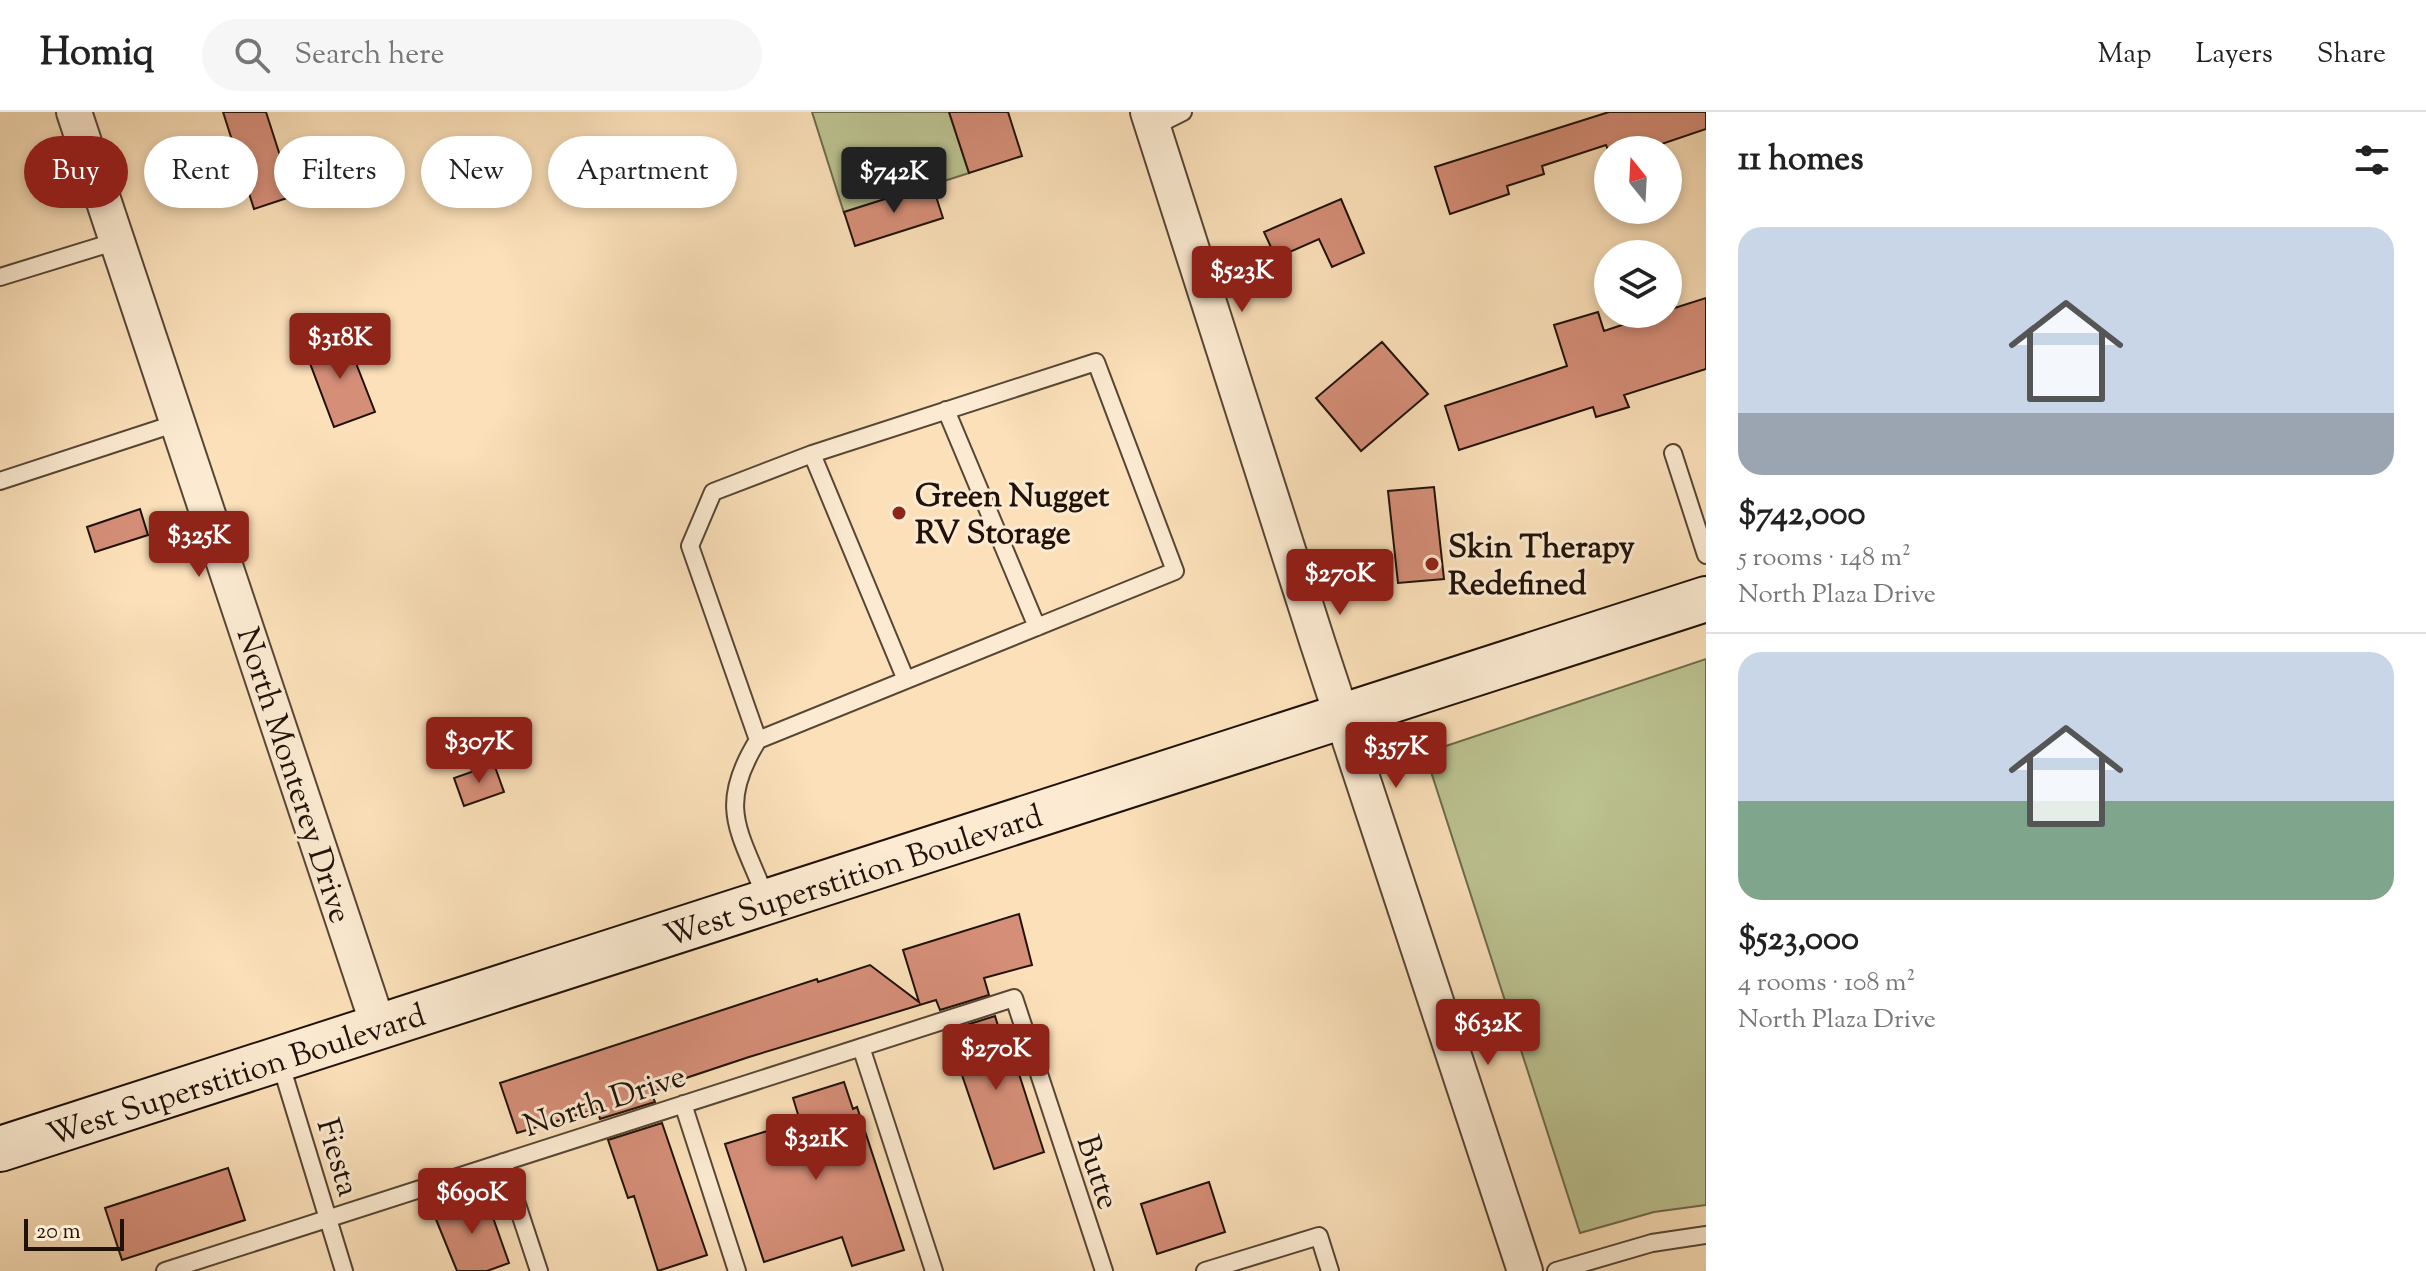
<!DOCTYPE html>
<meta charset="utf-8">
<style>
body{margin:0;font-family:"Sorts Mill Goudy",serif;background:#f6f6f6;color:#222;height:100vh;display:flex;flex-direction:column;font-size:30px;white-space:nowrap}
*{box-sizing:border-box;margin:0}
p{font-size:26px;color:#767676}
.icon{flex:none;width:44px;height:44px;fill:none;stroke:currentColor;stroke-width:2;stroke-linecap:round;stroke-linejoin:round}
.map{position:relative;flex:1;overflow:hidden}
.drawer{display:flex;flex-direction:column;background:#fff;width:720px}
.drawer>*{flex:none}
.hud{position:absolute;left:24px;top:24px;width:760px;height:72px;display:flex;gap:16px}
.needle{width:52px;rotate:342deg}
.controls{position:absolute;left:1594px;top:24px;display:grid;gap:16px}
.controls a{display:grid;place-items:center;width:88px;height:88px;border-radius:50%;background:#fff;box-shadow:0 4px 12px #0003;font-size:40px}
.scale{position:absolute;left:24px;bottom:20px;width:100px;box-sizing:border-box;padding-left:8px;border:4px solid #201209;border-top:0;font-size:22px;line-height:28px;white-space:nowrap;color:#201209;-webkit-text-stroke:6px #fcebd2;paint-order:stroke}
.price{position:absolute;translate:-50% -68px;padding:0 18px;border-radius:8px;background:#8f2418;color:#fff;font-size:26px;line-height:52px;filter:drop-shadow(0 2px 4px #0008)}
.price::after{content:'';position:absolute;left:50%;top:48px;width:24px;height:18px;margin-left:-12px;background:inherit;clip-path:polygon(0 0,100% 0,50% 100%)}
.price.current{background:#222;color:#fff}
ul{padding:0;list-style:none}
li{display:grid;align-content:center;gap:16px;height:424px;padding:0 32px}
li+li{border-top:2px solid #e0e0e0}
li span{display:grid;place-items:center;height:248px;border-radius:24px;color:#555}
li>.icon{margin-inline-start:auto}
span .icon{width:144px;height:144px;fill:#fffc;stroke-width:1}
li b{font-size:34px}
h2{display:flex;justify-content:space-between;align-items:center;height:96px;padding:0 32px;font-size:34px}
.pill{padding:0 28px;border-radius:36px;background:#fff;box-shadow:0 4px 12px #0003;font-size:28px;line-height:72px}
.pill.current{background:#8f2418;color:#fff}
header{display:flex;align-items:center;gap:48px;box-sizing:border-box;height:112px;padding:0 40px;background:#fff;border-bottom:2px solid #e0e0e0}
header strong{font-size:38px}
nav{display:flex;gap:44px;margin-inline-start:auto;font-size:28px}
.search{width:560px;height:72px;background:#f6f6f6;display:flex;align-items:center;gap:20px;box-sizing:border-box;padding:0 28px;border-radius:44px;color:#767676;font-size:30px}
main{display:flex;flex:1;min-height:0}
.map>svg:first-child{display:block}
.green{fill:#bcc391;stroke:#6e6a4d;stroke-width:2}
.building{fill:#d58e78;stroke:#201209;stroke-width:2}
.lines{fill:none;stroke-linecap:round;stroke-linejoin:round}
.service-casing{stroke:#574635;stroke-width:20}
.minor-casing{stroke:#574635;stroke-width:38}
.secondary-casing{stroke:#201209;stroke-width:48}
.service{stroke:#fcebd2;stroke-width:16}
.minor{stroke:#fcebd2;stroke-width:34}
.secondary{stroke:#fcebd2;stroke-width:44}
.poi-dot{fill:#8f2418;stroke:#fcebd2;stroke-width:3}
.labels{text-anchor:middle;stroke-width:6;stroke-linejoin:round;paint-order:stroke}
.poi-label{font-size:32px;font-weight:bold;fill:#201209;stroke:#fcebd2;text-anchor:start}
.street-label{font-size:32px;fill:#201209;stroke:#fcebd2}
</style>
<header>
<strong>Homiq</strong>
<div class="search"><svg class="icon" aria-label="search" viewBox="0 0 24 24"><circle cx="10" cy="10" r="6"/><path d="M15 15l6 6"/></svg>Search here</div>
<nav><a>Map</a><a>Layers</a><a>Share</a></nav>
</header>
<main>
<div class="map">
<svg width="1706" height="1159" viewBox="0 0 1706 1159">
<rect width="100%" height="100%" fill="#fbe0b9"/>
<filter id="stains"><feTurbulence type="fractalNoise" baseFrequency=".0025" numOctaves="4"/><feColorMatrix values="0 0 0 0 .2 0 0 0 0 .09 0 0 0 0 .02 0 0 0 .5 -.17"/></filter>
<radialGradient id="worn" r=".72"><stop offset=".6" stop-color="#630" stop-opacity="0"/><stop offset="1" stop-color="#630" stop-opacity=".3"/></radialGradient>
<!-- green -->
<path class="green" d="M812 0H949L969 61 844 101Z
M1706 547V1093L1654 1100 1580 1121 1425 641Z"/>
<!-- building -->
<path class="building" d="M223 0H266L293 84 254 97Z
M949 0H1008L1022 44 969 61Z
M1609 0H1706V17L1644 38H1608L1606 33 1542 54 1544 62 1507 74 1509 82 1450 102 1435 55Z
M932 72 943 106 855 134 844 100Z
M1341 87 1364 141 1332 155 1319 127 1276 146 1264 120Z
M1706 186V257L1624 283 1629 295 1596 305 1593 295 1459 338 1445 294 1567 254 1554 213 1598 200 1604 219 1655 202H1668V198Z
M345 223 375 300 334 315 305 238Z
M1382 230 1428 282 1361 339 1316 286Z
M1434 375 1444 467 1398 471 1388 379Z
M140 397 148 423 95 440 87 415Z
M494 652 504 680 464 694 454 666Z
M1019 802 1032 853 984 866 989 883 940 898 936 888 749 945 680 968 681 971 651 980 655 990 600 1007 597 997 517 1021 500 971 817 867 818 870 870 853 919 890 903 838Z
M995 904 999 917 1004 915 1044 1040 994 1057 947 919Z
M844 970 853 997 857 995 904 1138 852 1154 842 1125 764 1150 725 1032 800 1009 793 986Z
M662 1011 707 1143 658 1159 634 1084 628 1086 608 1028Z
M228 1056 245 1108 122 1148 105 1096Z
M1209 1070 1225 1120 1157 1142 1141 1092Z
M485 1083 509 1151 487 1159H457L433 1100Z"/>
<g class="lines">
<!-- service casing -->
<g class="service-casing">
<path id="service" d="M1153 15 1183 0
M0 165 117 129
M946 298 1037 515
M1673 341 1706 443
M812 342 906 568
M0 369 177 311
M758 628 1175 459 1096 250 812 342 713 380 690 434 758 628C715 697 741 720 767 789
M861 935 934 1159
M280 950 344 1159
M683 992 737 1159
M503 1050 539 1159
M165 1159 1014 886 1104 1159
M1205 1159 1319 1124 1330 1159
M1556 1159 1652 1131 1706 1123"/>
</g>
<!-- minor casing -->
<g class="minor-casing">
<path id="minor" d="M74 0 379 916
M1148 0 1318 532 1525 1159"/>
</g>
<!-- secondary casing -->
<g class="secondary-casing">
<path id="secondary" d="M0 1037 1706 487"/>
</g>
<!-- service -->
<use href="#service" class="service"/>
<!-- minor -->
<use href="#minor" class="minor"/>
<!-- secondary -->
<use href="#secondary" class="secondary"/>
</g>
<!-- markers -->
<g class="poi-dot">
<circle cx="899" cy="401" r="8"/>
<circle cx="1432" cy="452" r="8"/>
</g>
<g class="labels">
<!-- poi labels -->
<g class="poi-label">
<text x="915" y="394">Green Nugget<tspan x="915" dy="37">RV Storage</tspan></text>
<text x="1448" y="445">Skin Therapy<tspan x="1448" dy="37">Redefined</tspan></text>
</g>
<!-- street labels -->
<g class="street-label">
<text transform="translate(295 663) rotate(72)" y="11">North Monterey Drive</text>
<text transform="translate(853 763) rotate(-18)" y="11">West Superstition Boulevard</text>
<text transform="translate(236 962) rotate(-18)" y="11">West Superstition Boulevard</text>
<text transform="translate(604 988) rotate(-18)" y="11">North Drive</text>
<text transform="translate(339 1045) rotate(73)" y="11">Fiesta</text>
<text transform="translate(1099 1060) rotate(72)" y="11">Butte</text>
</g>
</g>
<rect width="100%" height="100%" filter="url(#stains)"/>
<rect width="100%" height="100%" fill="url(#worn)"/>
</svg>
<div class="controls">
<a><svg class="needle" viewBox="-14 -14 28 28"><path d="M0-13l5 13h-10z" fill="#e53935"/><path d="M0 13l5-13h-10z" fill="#767676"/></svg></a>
<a><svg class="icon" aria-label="layers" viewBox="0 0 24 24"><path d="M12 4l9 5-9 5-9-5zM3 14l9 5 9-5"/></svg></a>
</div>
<div class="scale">20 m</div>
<b class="price current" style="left:894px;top:103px">$742K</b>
<b class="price" style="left:1242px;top:202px">$523K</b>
<b class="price" style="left:340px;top:269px">$318K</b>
<b class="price" style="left:199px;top:467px">$325K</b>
<b class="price" style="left:1340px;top:505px">$270K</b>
<b class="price" style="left:479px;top:673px">$307K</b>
<b class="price" style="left:1396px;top:678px">$357K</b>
<b class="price" style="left:1488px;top:955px">$632K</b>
<b class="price" style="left:996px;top:980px">$270K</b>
<b class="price" style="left:816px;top:1070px">$321K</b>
<b class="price" style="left:472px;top:1124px">$690K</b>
<div class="hud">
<a class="pill current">Buy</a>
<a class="pill">Rent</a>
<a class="pill">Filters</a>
<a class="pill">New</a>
<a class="pill">Apartment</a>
</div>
</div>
<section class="drawer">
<h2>11 homes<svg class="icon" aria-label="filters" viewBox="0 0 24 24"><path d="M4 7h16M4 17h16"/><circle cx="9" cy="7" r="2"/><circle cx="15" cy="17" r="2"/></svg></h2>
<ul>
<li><span style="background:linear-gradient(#c9d6e8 75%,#9aa5b1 0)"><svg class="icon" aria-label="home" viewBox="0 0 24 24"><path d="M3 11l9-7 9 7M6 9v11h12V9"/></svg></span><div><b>$742,000</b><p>5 rooms · 148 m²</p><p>North Plaza Drive</p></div></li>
<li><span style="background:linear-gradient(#c9d6e8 60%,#7fa58c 0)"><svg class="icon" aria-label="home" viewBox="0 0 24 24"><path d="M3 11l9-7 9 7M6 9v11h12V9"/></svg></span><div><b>$523,000</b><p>4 rooms · 108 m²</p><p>North Plaza Drive</p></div></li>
</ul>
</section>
</main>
